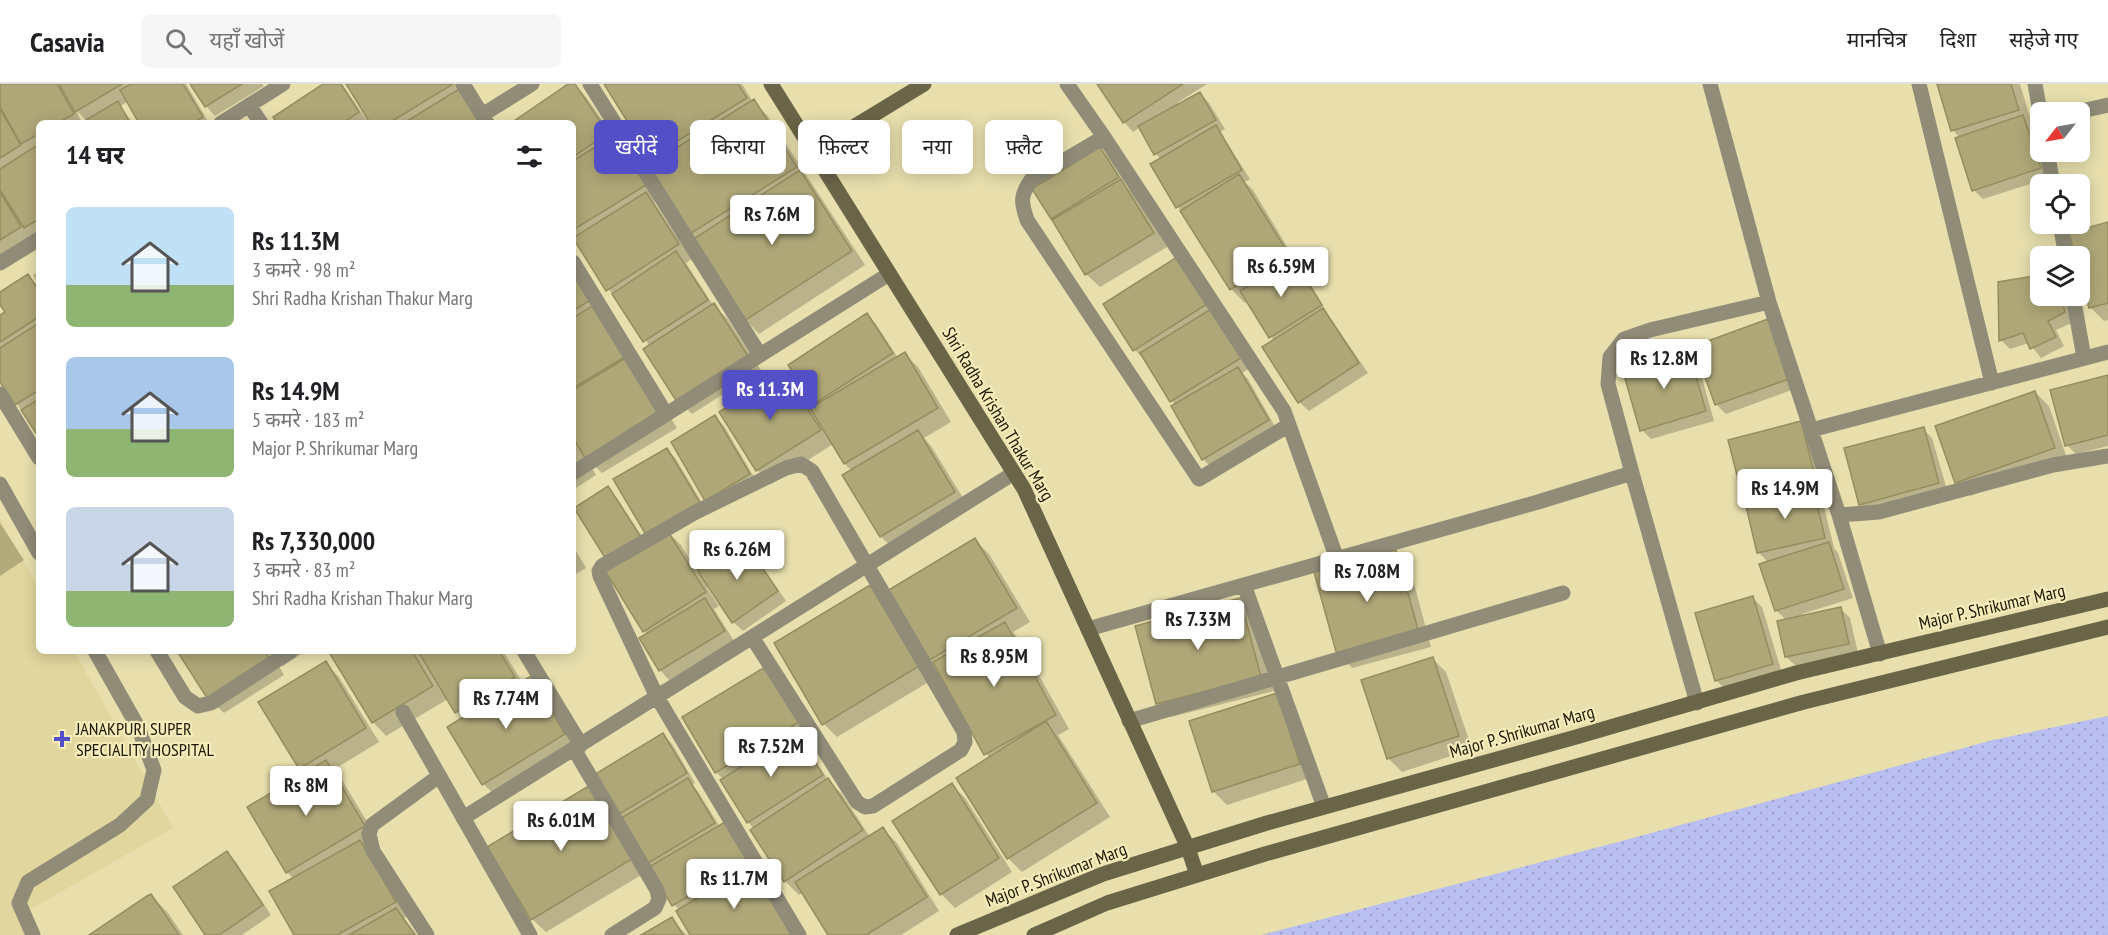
<!DOCTYPE html>
<html lang="hi">
<meta charset="utf-8">
<style>
body{margin:0;font-family:"PT Sans Narrow","Noto Sans Devanagari",sans-serif;background:#f6f6f6;color:#202124;height:100vh;display:flex;flex-direction:column;font-size:22px;white-space:nowrap}
*{box-sizing:border-box;margin:0}
p{font-size:20px;color:#757577}
.icon{flex:none;width:33px;height:33px;fill:none;stroke:currentColor;stroke-width:2;stroke-linecap:round;stroke-linejoin:round}
.map{position:relative;flex:1;overflow:hidden}
.details{position:absolute;left:36px;top:36px;width:540px;height:534px;display:flex;flex-direction:column;background:#fff;border-radius:9px;box-shadow:0 3px 15px #0003}
.details>*{flex:none}
.banner{position:absolute;left:594px;top:36px;width:570px;height:54px;display:flex;gap:12px}
.needle{width:39px;rotate:239deg}
.tools{position:absolute;left:2030px;top:18px;display:grid;gap:12px}
.tools a{display:grid;place-items:center;width:60px;height:60px;border-radius:9px;background:#fff;box-shadow:0 3px 15px #0003;font-size:30px}
.price{position:absolute;translate:-50% -51px;padding:0 14px;border-radius:6px;background:#fff;color:#222;font-size:20px;line-height:39px;filter:drop-shadow(0 2px 3px #0008)}
.price::after{content:'';position:absolute;left:50%;top:36px;width:18px;height:14px;margin-left:-9px;background:inherit;clip-path:polygon(0 0,100% 0,50% 100%)}
.price.current{background:#5350c7;color:#fff}
ul{padding:0;list-style:none}
li{display:flex;align-items:center;gap:18px;height:150px;padding:0 30px}
li span{display:grid;place-items:center;flex:none;width:168px;height:120px;border-radius:9px;color:#555}
li>.icon{margin-inline-start:auto}
span .icon{width:72px;height:72px;fill:#fffc;stroke-width:1}
li b{font-size:26px}
h2{display:flex;justify-content:space-between;align-items:center;height:72px;padding:0 30px;font-size:26px}
.chip{padding:0 21px;border-radius:9px;background:#fff;box-shadow:0 3px 15px #0003;font-size:21px;line-height:54px}
.chip.current{background:#5350c7;color:#fff}
header{display:flex;align-items:center;gap:36px;box-sizing:border-box;height:84px;padding:0 30px;background:#fff;border-bottom:2px solid #e0e0e0}
header strong{font-size:28px}
nav{display:flex;gap:33px;margin-inline-start:auto;font-size:21px}
.search{width:420px;height:54px;background:#f6f6f6;display:flex;align-items:center;gap:15px;box-sizing:border-box;padding:0 21px;border-radius:9px;color:#757577;font-size:22px}
.map>svg:first-child{display:block}
.built{fill:#e1d69d}
.park{fill:url(#park-dots)}
.shadow{fill:#0003}
.building{fill:#b0a778;stroke:#968d5f;stroke-width:1.5}
.lines{fill:none;stroke-linecap:round;stroke-linejoin:round}
.lane{stroke:#908c78;stroke-width:15}
.street{stroke:#908c78;stroke-width:15}
.secondary{stroke:#6b6548;stroke-width:15}
.poi-dot{fill:#5350c7;stroke:#f5ecba;stroke-width:2}
.labels{text-anchor:middle;stroke-width:4.5;stroke-linejoin:round;paint-order:stroke}
.street-label{font-size:18px;fill:#1b1806;stroke:#f5ecba}
.poi-label{font-size:18px;fill:#1b1806;stroke:#f5ecba;text-anchor:start}
</style>
<header>
<strong>Casavia</strong>
<div class="search"><svg class="icon" aria-label="search" viewBox="0 0 24 24"><circle cx="10" cy="10" r="6"/><path d="M15 15l6 6"/></svg>यहाँ खोजें</div>
<nav><a>मानचित्र</a><a>दिशा</a><a>सहेजे गए</a></nav>
</header>
<div class="map">
<svg width="2108" height="851" viewBox="0 0 2108 851">
<defs>
<pattern id="park-dots" width="8" height="8" patternUnits="userSpaceOnUse" patternTransform="scale(1.5)"><rect width="8" height="8" fill="#b9bff1"/><path d="M2 2h.1M6 6h.1" fill="none" stroke="#9ea3cd" stroke-width="1.8" stroke-linecap="round"/></pattern>
</defs>
<rect width="100%" height="100%" fill="#e8dfad"/>
<!-- built -->
<path class="built" d="M0 435 39 505V567H74L173 744 22 830 34 851H0Z"/>
<!-- park -->
<path class="park" d="M2108 632V851H1261L1618 758 1993 656Z"/>
<!-- shadow -->
<path class="shadow" d="M0 0H186L209 39H141L129 17 120 22 133 39H84L87 37 76 26 82 39H39V150L0 172Z
M192 0H262L264 2 215 32 206 22Z
M326 0H342L369 39H279Z
M348 0H463L491 39H372Z
M571 0H574L586 13 658 115 654 118 692 175 686 179 713 221 727 234 761 286 692 330 678 317 650 262 573 156V39H514Z
M606 0H742L753 18 767 31 865 181 759 250 746 236 694 157 657 78Z
M1099 0H1207L1177 19 1179 21 1200 9 1209 19 1225 45 1220 48 1250 95 1245 98 1253 106 1329 232 1368 289 1309 327 1299 318 1274 257 1248 217 1245 219 1231 205 1184 130 1178 123 1152 80 1161 75 1156 70 1140 43 1133 48 1124 38Z
M1939 0H2020L2032 40 2030 41 2049 94 1983 115 1974 106 1960 54 1953 46Z
M1100 64 1109 74 1127 103 1135 111 1167 163 1100 203 1086 190 1035 106Z
M2108 140V236L2104 237 2090 223 2079 180V172H2077L2071 150Z
M573 175 677 344 602 389 588 376 596 391 573 406Z
M1177 175 1250 284 1242 289 1248 295 1277 346 1212 384 1203 375 1175 321 1144 275 1135 266 1106 221Z
M39 188V201L33 191Z
M27 192 39 202V351L0 296V233L7 229 0 218V209Z
M2040 192V212H2067L2074 238 2056 246 2064 262 2041 274 2029 259 2010 265 2001 256Z
M867 231 876 240 898 274 905 270 918 283 951 338 924 354 931 362 968 422 895 466 881 453 844 392 852 387 845 380 833 360 771 400 758 387 721 329 783 289 796 303 811 325 817 322 815 319Z
M1767 237 1797 304 1726 330 1716 320Z
M1687 267 1697 276 1714 337 1651 355 1642 346Z
M2108 293V362L2076 370 2067 361Z
M2035 308 2049 322 2068 377 1970 412 1956 398Z
M715 333 724 342 758 400 716 425Z
M1800 339 1810 349 1824 401 1812 404 1822 414 1834 464 1838 469 1853 514 1802 530 1803 533 1840 524 1850 534 1858 569 1796 582 1786 573V536L1776 526 1769 479 1758 468 1752 418 1744 410Z
M1923 345 1932 354 1948 409 1870 430 1861 421 1846 365Z
M667 365 676 375 708 429 671 451 681 461 697 488 742 457 752 467 786 517 743 547 733 538 710 502 707 504 719 522 714 525 734 557 669 596 660 586 641 555 648 551 644 547 608 404 617 414 647 460Z
M0 439 24 476 0 492Z
M975 456 989 470 1030 538 1013 548 1018 554 1069 645 1058 651 1110 733 1022 788 1008 774 989 674 938 585 929 576Z
M573 462 586 484 573 492Z
M1395 467 1409 481 1431 563 1352 584 1339 570Z
M1753 514 1762 523 1782 589 1725 605 1716 596Z
M1240 516 1254 530 1274 607 1171 633 1157 620Z
M884 517 932 596 837 653 824 640Z
M179 567H306L283 582 272 570 284 591 224 629 210 616Z
M337 567H503L523 599 544 608 578 664 497 713 483 700 463 635 448 615 386 652 373 638Z
M1432 574 1446 588 1472 665 1402 688 1388 674Z
M326 579 339 593 379 658 333 686 339 691 378 756 365 763 408 832 404 834 417 851H295L294 795 287 788 249 724 306 690 300 684Z
M765 584 811 652 803 657 829 697 842 710 870 753 883 745 897 759 939 827 901 851H830L803 808 799 811 785 797 754 745 748 738 724 696 716 688Z
M1277 611 1313 693 1227 721 1213 707Z
M663 651 672 660 695 699 692 701 697 706 720 743 725 740 796 851H692L679 826 648 787 546 848 532 835 591 702Z
M952 701 965 714 1012 788 955 824 941 810Z
M227 769 236 778 271 831 242 851H207Z
M151 811 168 829 183 851H92Z
M671 835 687 851H644Z"/>
<!-- building -->
<path class="building" d="M0 0H57L74 30 58 39H39V50L21 60 0 23Z
M59 0H122L75 28Z
M131 0H183L203 33 193 39H139L120 6Z
M190 0H242L205 23Z
M323 0H341L359 28 343 39H277L273 33Z
M346 0H453L389 39H370Z
M568 0H575L608 49 573 73V39H511Z
M604 0H738L747 14 650 74Z
M1097 0H1183L1123 39Z
M1937 0H2011L2019 26 1951 47Z
M464 2 487 39H404Z
M1200 8 1216 36 1154 71 1138 42Z
M754 15 797 83 688 151 646 83Z
M118 17 130 39H81Z
M0 25 21 61 0 74Z
M2023 31 2041 84 1972 107 1955 54Z
M1216 41 1242 86 1176 124 1150 80Z
M614 51 646 101 573 146V77Z
M39 60V135L24 144 0 106V85Z
M1100 63 1119 93 1051 135 1032 105Z
M800 86 852 167 744 237 692 156Z
M1239 90 1288 169 1230 206 1180 127Z
M1121 95 1154 149 1085 191 1052 136Z
M0 108 21 143 0 156Z
M646 108 679 160 606 207 573 154Z
M2108 138V219L2089 224 2079 186V172H2075L2069 149Z
M676 167 708 216 643 258 612 210Z
M1177 173 1207 220 1133 267 1103 220Z
M1293 174 1322 221 1269 254 1240 207Z
M573 180 594 214 573 227Z
M28 190 39 207V233L0 258V231L5 228 0 221V208Z
M2040 191V212H2061L2065 228 2048 237 2056 253 2030 265 2023 249 1999 257 1998 198Z
M597 219 628 271 573 304V234Z
M714 219 748 272 677 318 643 265Z
M1323 224 1359 279 1298 319 1262 263Z
M1211 225 1241 274 1170 318 1140 269Z
M867 229 893 269 814 320 788 281Z
M1768 235 1789 295 1715 321 1694 262Z
M39 239V306L15 321 0 298V264Z
M1688 265 1706 327 1640 347 1622 284Z
M905 268 938 324 844 380 810 324Z
M629 272 664 330 587 377 573 354V306Z
M1238 283 1269 336 1202 376 1171 322Z
M783 287 821 346 756 387 719 328Z
M2108 291V351L2065 362 2050 306Z
M2035 307 2055 364 1955 399 1935 342Z
M39 315V354L21 326Z
M715 331 750 390 705 417 671 358Z
M1801 337 1815 392 1742 411 1728 356Z
M1924 343 1939 399 1859 421 1844 364Z
M918 346 955 408 880 453 842 391Z
M667 364 700 419 646 451 613 395Z
M608 402 642 455 607 477 574 424Z
M1813 403 1825 454 1757 469 1745 418Z
M667 446 706 508 643 548 604 485Z
M975 454 1017 524 928 577 887 507Z
M743 455 778 507 732 539 697 486Z
M1829 458 1844 505 1775 527 1759 480Z
M1396 466 1419 549 1337 571 1314 488Z
M870 501 919 582 822 641 774 559Z
M1753 512 1773 580 1715 597 1695 529Z
M705 514 725 547 659 587 639 554Z
M1240 514 1261 593 1156 620 1135 542Z
M1841 523 1849 560 1785 573 1777 537Z
M1005 538 1056 631 984 671 933 578Z
M177 567H265L271 577 209 617Z
M334 567H412L433 602 372 639 330 570Z
M418 567H499L515 593 455 629Z
M1433 573 1459 652 1387 675 1361 596Z
M326 577 366 644 299 685 258 618Z
M765 583 799 638 715 689 682 633Z
M531 592 565 650 482 701 447 643Z
M1277 609 1300 680 1212 708 1189 637Z
M1046 637 1097 719 1007 775 956 694Z
M663 649 687 689 616 732 592 692Z
M796 649 823 691 747 739 720 696Z
M326 676 365 742 286 789 247 723Z
M688 694 715 739 645 781 618 736Z
M828 694 863 746 784 798 750 746Z
M952 699 999 774 940 811 892 737Z
M592 700 635 773 531 836 487 763Z
M725 738 748 777 672 822 649 783Z
M883 743 927 813 866 851H828L795 798Z
M360 756 396 818 337 851H294L269 807Z
M227 767 263 821 219 851H205L173 803Z
M750 782 792 851H690L676 827Z
M151 810 179 851H89L147 812Z
M396 824 415 851H349Z
M672 833 683 851H641Z"/>
<g class="lines">
<!-- lane -->
<path class="lane" d="M0 400 39 469
M33 851 19 819 28 798 120 741 147 716 154 686 138 643 95 567"/>
<!-- street -->
<path class="street" d="M463 0 487 39
M590 0 760 271
M1067 0 1104 53 1284 327 1337 475
M1710 0 1769 218 1839 431 1880 570
M1919 0 1992 299
M2035 0 2040 28
M249 21 261 39
M2077 28 2108 21
M482 31 532 0
M221 39 283 0
M1104 53 1031 96C1020 112 1021 118 1027 136L1199 395 1289 341
M2047 68 2053 100
M2060 140 2066 172
M573 178 666 330
M0 179 39 155
M2073 212 2084 274
M0 310 39 374
M1811 346 2108 268
M573 389 889 190
M1632 389 1608 300 1610 273 1624 255 1650 246 1769 218
M1839 431 1879 428 2053 381 2108 372
M1244 501 1324 723
M1088 545 1538 418 1632 389 1697 619
M752 553 857 718 865 723 873 722 961 666 965 658 964 648 812 387 801 380 786 384 694 429 602 482 599 487 600 492 657 613 799 851
M157 567 185 613 198 622 211 619 291 567
M524 567 581 661
M403 628 530 851
M1129 637 1563 509
M574 665 657 806 659 815 655 824 612 851
M463 734 1014 389
M427 851 373 767 369 750 372 741 439 692"/>
<!-- secondary -->
<path class="secondary" d="M771 0 1024 405 1188 764 1197 791
M814 67 924 0
M957 851 1103 790 1267 739 1576 653 1796 589 2108 515
M1034 851 1107 819 1265 770 1804 618 2108 543"/>
</g>
<!-- markers -->
<path class="poi-dot" d="M59 646h6v6h6v6h-6v6h-6v-6h-6v-6h6z"/>
<g class="labels">
<!-- street labels -->
<g class="street-label">
<text transform="translate(998 330) rotate(59)" y="6">Shri Radha Krishan Thakur Marg</text>
<text transform="translate(1992 523) rotate(-13)" y="6">Major P. Shrikumar Marg</text>
<text transform="translate(1522 648) rotate(-16)" y="6">Major P. Shrikumar Marg</text>
<text transform="translate(1056 791) rotate(-21)" y="6">Major P. Shrikumar Marg</text>
</g>
<!-- poi labels -->
<g class="poi-label">
<text x="76" y="651">JANAKPURI SUPER<tspan x="76" dy="21">SPECIALITY HOSPITAL</tspan></text>
</g>
</g>
</svg>
<div class="tools">
<a><svg class="needle" viewBox="-14 -14 28 28"><path d="M0-13l5 13h-10z" fill="#e53935"/><path d="M0 13l5-13h-10z" fill="#757577"/></svg></a>
<a><svg class="icon" aria-label="locate" viewBox="0 0 24 24"><circle cx="12" cy="12" r="6"/><path d="M12 2v4M12 18v4M2 12h4M18 12h4"/></svg></a>
<a><svg class="icon" aria-label="layers" viewBox="0 0 24 24"><path d="M12 4l9 5-9 5-9-5zM3 14l9 5 9-5"/></svg></a>
</div>
<b class="price" style="left:772px;top:162px">Rs 7.6M</b>
<b class="price" style="left:1281px;top:214px">Rs 6.59M</b>
<b class="price" style="left:1664px;top:306px">Rs 12.8M</b>
<b class="price current" style="left:770px;top:337px">Rs 11.3M</b>
<b class="price" style="left:1785px;top:436px">Rs 14.9M</b>
<b class="price" style="left:737px;top:497px">Rs 6.26M</b>
<b class="price" style="left:1367px;top:519px">Rs 7.08M</b>
<b class="price" style="left:1198px;top:567px">Rs 7.33M</b>
<b class="price" style="left:994px;top:604px">Rs 8.95M</b>
<b class="price" style="left:506px;top:646px">Rs 7.74M</b>
<b class="price" style="left:771px;top:694px">Rs 7.52M</b>
<b class="price" style="left:306px;top:733px">Rs 8M</b>
<b class="price" style="left:561px;top:768px">Rs 6.01M</b>
<b class="price" style="left:734px;top:826px">Rs 11.7M</b>
<div class="banner">
<a class="chip current">खरीदें</a>
<a class="chip">किराया</a>
<a class="chip">फ़िल्टर</a>
<a class="chip">नया</a>
<a class="chip">फ़्लैट</a>
</div>
<section class="details">
<h2>14 घर<svg class="icon" aria-label="filters" viewBox="0 0 24 24"><path d="M4 7h16M4 17h16"/><circle cx="9" cy="7" r="2"/><circle cx="15" cy="17" r="2"/></svg></h2>
<ul>
<li><span style="background:linear-gradient(#bfe0f5 65%,#8fb573 0)"><svg class="icon" aria-label="home" viewBox="0 0 24 24"><path d="M3 11l9-7 9 7M6 9v11h12V9"/></svg></span><div><b>Rs 11.3M</b><p>3 कमरे · 98 m²</p><p>Shri Radha Krishan Thakur Marg</p></div></li>
<li><span style="background:linear-gradient(#a9c7e8 60%,#8fb573 0)"><svg class="icon" aria-label="home" viewBox="0 0 24 24"><path d="M3 11l9-7 9 7M6 9v11h12V9"/></svg></span><div><b>Rs 14.9M</b><p>5 कमरे · 183 m²</p><p>Major P. Shrikumar Marg</p></div></li>
<li><span style="background:linear-gradient(#c9d6e8 70%,#8fb573 0)"><svg class="icon" aria-label="home" viewBox="0 0 24 24"><path d="M3 11l9-7 9 7M6 9v11h12V9"/></svg></span><div><b>Rs 7,330,000</b><p>3 कमरे · 83 m²</p><p>Shri Radha Krishan Thakur Marg</p></div></li>
</ul>
</section>
</div>
